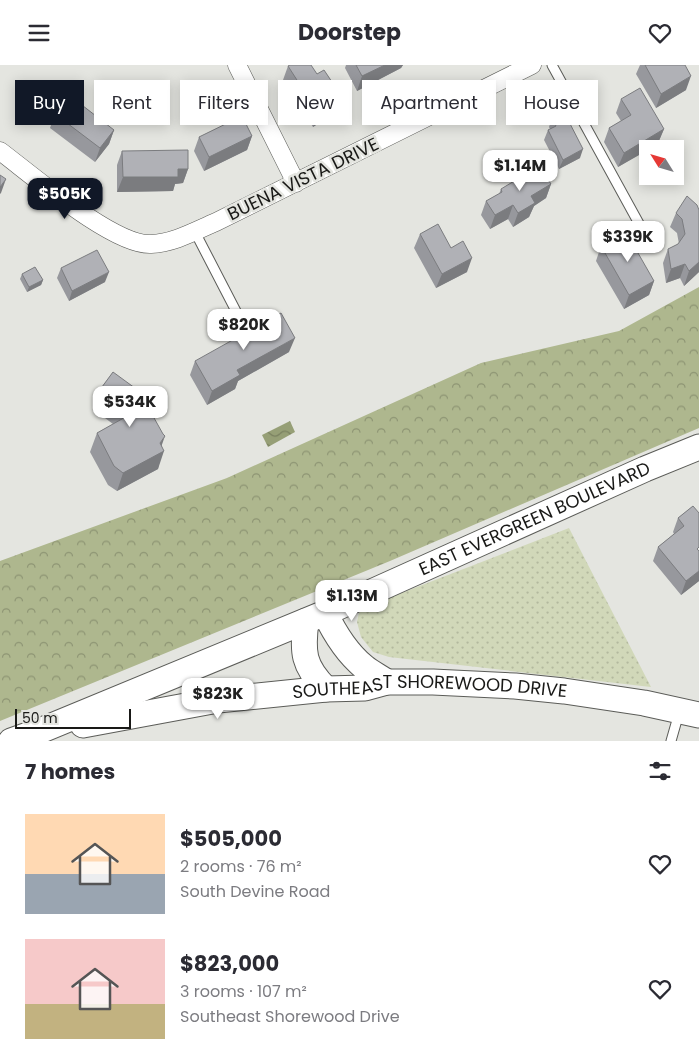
<!DOCTYPE html>
<meta charset="utf-8">
<style>
body{margin:0;font-family:Poppins,sans-serif;background:#f7f7f7;color:#2b2b33;height:100vh;display:flex;flex-direction:column;font-size:19px;white-space:nowrap}
*{box-sizing:border-box;margin:0}
p{font-size:16px;color:#7c7c81}
.icon{flex:none;width:28px;height:28px;fill:none;stroke:currentColor;stroke-width:2;stroke-linecap:round;stroke-linejoin:round}
.map{position:relative;height:676px;overflow:hidden}
.side{display:flex;flex-direction:column;background:#fff;flex:1}
.side>*{flex:none}
.banner{position:absolute;left:15px;top:15px;width:670px;height:45px;display:flex;gap:10px}
.needle{width:32px;rotate:307deg}
.buttons{position:absolute;left:639px;top:75px;display:grid;gap:10px}
.buttons a{display:grid;place-items:center;width:45px;height:45px;border-radius:0px;background:#fff;box-shadow:0 2px 12px #0003;font-size:25px}
.scale{position:absolute;left:15px;bottom:12px;width:116px;box-sizing:border-box;padding-left:5px;border:2px solid #191917;border-top:0;font-size:14px;line-height:18px;white-space:nowrap;color:#191917;-webkit-text-stroke:4px #e4e5e0;paint-order:stroke}
.price{position:absolute;translate:-50% -42px;padding:0 11px;border-radius:10px;background:#fff;color:#222;font-size:16px;line-height:32px;filter:drop-shadow(0 1px 2px #0008)}
.price::after{content:'';position:absolute;left:50%;top:30px;width:15px;height:11px;margin-left:-8px;background:inherit;clip-path:polygon(0 0,100% 0,50% 100%)}
.price.current{background:#111827;color:#fff}
ul{padding:0;list-style:none}
li{display:flex;align-items:center;gap:15px;height:125px;padding:0 25px}
li span{display:grid;place-items:center;flex:none;width:140px;height:100px;border-radius:0px;color:#555}
li>.icon{margin-inline-start:auto}
span .icon{width:60px;height:60px;fill:#fffc;stroke-width:1}
li b{font-size:21px}
h2{display:flex;justify-content:space-between;align-items:center;height:60px;padding:0 25px;font-size:21px}
.chip{padding:0 18px;border-radius:0px;background:#fff;box-shadow:0 2px 12px #0003;font-size:18px;line-height:45px}
.chip.current{background:#111827;color:#fff}
header{display:flex;justify-content:space-between;align-items:center;height:65px;padding:0 25px;background:#fff;font-size:22px;font-weight:700}
.map>svg:first-child{display:block}
.grass{fill:url(#grass-dots)}
.forest{fill:url(#forest-crowns)}
.water{fill:url(#water-waves)}
.lines{fill:none;stroke-linecap:round;stroke-linejoin:round}
.lane-casing{stroke:#5b5c58;stroke-width:11}
.street-casing{stroke:#5b5c58;stroke-width:19}
.secondary-casing{stroke:#5b5c58;stroke-width:27}
.lane{stroke:#fff;stroke-width:9}
.street{stroke:#fff;stroke-width:18}
.secondary{stroke:#fff;stroke-width:25}
.wall{fill:#97989d}
.shaded-wall{fill:#7b7c7f}
.building{fill:#b0b1b6;stroke:#7b7c7f}
.labels{text-anchor:middle;stroke-width:5;stroke-linejoin:round;paint-order:stroke}
.street-label{font-size:18px;fill:#191917;stroke:#e4e5e0}
</style>
<header><svg class="icon" aria-label="menu" viewBox="0 0 24 24"><path d="M4 6h16M4 12h16M4 18h16"/></svg>Doorstep<svg class="icon" aria-label="heart" viewBox="0 0 24 24"><path d="M12 20l-8-8c-3-5 5-10 8-4 3-6 11-1 8 4z"/></svg></header>
<div class="map">
<svg width="699" height="676" viewBox="0 0 699 676">
<defs>
<pattern id="grass-dots" width="8" height="8" patternUnits="userSpaceOnUse" patternTransform="scale(1.25)"><rect width="8" height="8" fill="#d1d8b9"/><path d="M2 2h.1M6 6h.1" fill="none" stroke="#b3b99e" stroke-width="1.8" stroke-linecap="round"/></pattern>
<pattern id="forest-crowns" width="20" height="18" patternUnits="userSpaceOnUse" patternTransform="scale(1.25)"><rect width="20" height="18" fill="#aeb78e"/><path d="M2 6a3 3 0 1 1 6 0M12 15a3 3 0 1 1 6 0" fill="none" stroke="#8d9473"/></pattern>
<pattern id="water-waves" width="16" height="10" patternUnits="userSpaceOnUse" patternTransform="scale(1.25)"><rect width="16" height="10" fill="#969f76"/><path d="M0 5q4-4 8 0t8 0" fill="none" stroke="#7a8160"/></pattern>
</defs>
<rect width="100%" height="100%" fill="#e4e5e0"/>
<!-- grass -->
<path class="grass" d="M569 463 651 622 389 592 373 587 361 572 357 557 359 548 368 541Z"/>
<!-- forest -->
<path class="forest" d="M699 222V363L390 496 0 656V496L227 413 481 298 619 266Z"/>
<!-- water -->
<path class="water" d="M290 356 295 367 268 382 262 370Z"/>
<g class="lines">
<!-- lane casing -->
<g class="lane-casing">
<path id="lane" d="M552 0 648 175
M195 167 238 250
M671 676 679 648"/>
</g>
<!-- street casing -->
<g class="street-casing">
<path id="street" d="M237 0 296 118
M0 86C32 110 114 181 151 179 174 178 195 166 216 157L532 0"/>
</g>
<!-- secondary casing -->
<g class="secondary-casing">
<g id="secondary">
<path d="M325 548C334 567 347 588 364 602 371 608 380 612 387 617"/>
<path d="M306 556C302 587 303 601 326 624"/>
<path id="s1" d="M83 660 218 635 326 624 365 623 387 617H433L515 621 564 626 644 638 699 650"/>
<path id="s2" d="M11 676 42 665 325 548 645 404 699 382"/>
</g>
</g>
<!-- lane -->
<use href="#lane" class="lane"/>
<!-- street -->
<use href="#street" class="street"/>
<!-- secondary -->
<use href="#secondary" class="secondary"/>
</g>
<!-- wall -->
<path class="wall" d="M346 0H403L401 3 357 26 345 3Z
M640 0H685L686 25 656 43 636 9Z
M288 1 317 9 342 32 337 46 313 62 283 15Z
M621 34 664 64 658 78 618 102 604 77 609 63 621 56 616 48Z
M55 49 114 65 109 79 95 97 50 63Z
M552 53 580 93 559 104 544 75 548 65 550 64 549 62Z
M252 71 247 85 204 106 194 86 199 72Z
M122 86 188 104 183 118 175 119 173 126 117 127V100Z
M551 119 546 133 534 141 529 152 513 162 508 154 490 164 481 150 486 136 499 129 501 124Z
M697 140 699 207 684 221 680 213 666 218 663 198 668 184 679 179 677 168 670 162 676 148Z
M420 169 451 183 467 207 436 223 414 183Z
M601 181 654 216 649 230 624 244 596 196Z
M61 203 105 217 69 236 57 213Z
M22 209 43 215 41 220 27 227 20 214Z
M289 287 238 316 235 324 207 340 190 310 195 296Z
M113 307 162 381 158 404 117 426 108 420 90 387 97 368 113 359 93 344 99 326Z
M693 441 699 516 681 530 653 496 658 482 674 469 673 467 678 453Z"/>
<!-- shaded-wall -->
<path class="shaded-wall" d="M385 0H403L401 3 357 26 362 11Z
M691 11 686 25 656 43 661 29Z
M342 32 337 46 313 62 318 48Z
M664 64 658 78 649 84H648V85L618 102 624 88Z
M114 65 109 79 95 97 100 83Z
M252 71 247 85 204 106 209 92Z
M583 84 580 93 559 104 563 95Z
M178 104H188L183 118 175 119 173 126 117 127 123 112Z
M6 114 1 128 0 129V122Z
M551 119 546 133 534 141 529 152 513 162 518 148 531 131Z
M513 140 508 154 490 164 495 150Z
M472 193 467 207 436 223 442 209Z
M699 197V207L684 221 689 206Z
M685 199 680 213 666 218 671 204Z
M109 207 105 217 69 236 72 226Z
M43 215 41 220 27 227 29 222Z
M654 216 649 230 624 244 629 230Z
M295 273 289 287 238 316 235 324 207 340 212 326 237 305Z
M165 371 159 388 164 386 158 404 117 426 123 408 160 378Z
M699 506V516L681 530 686 516Z"/>
<!-- building -->
<path class="building" d="M290 0H311L317 9 324 5 342 32 318 48 288 1Z
M356 0H385L362 11Z
M645 0H685L691 11 661 29Z
M640 23 664 64 624 88 609 63 631 50 621 34Z
M69 30 114 65 100 83 55 49Z
M564 47 583 84 563 95 548 65 556 61 552 53Z
M242 51 252 71 209 92 199 72Z
M188 85V104H178V112H123L122 86Z
M539 101 551 119 531 131 535 138 518 148 513 140 495 150 486 136 502 127 501 124Z
M0 110 6 114 0 122Z
M687 131 697 140 699 145V197L689 206 685 199 671 204 668 184 678 179 685 169 682 154 676 148Z
M438 159 451 183 463 176 472 193 442 209 420 169Z
M626 167 654 216 629 230 601 181Z
M97 185 109 207 72 226 61 203Z
M35 202 43 215 29 222 22 209Z
M281 248 295 273 237 305 240 310 212 326 195 296Z
M113 307 139 326 163 369 165 371 160 378 164 386 123 408 114 401 97 368 129 350 127 346 99 326Z
M693 441 699 448V482L697 484 699 486V506L686 516 658 482 684 461 678 453Z"/>
<g class="labels">
<!-- street labels -->
<g class="street-label">
<text transform="translate(303 114) rotate(-26)" y="6">BUENA VISTA DRIVE</text>
<text dy="6" stroke="none"><textPath href="#s2" startOffset="569">EAST EVERGREEN BOULEVARD</textPath></text>
<text dy="6" stroke="none"><textPath href="#s1" startOffset="350">SOUTHEAST SHOREWOOD DRIVE</textPath></text>
</g>
</g>
</svg>
<div class="buttons">
<a><svg class="needle" viewBox="-14 -14 28 28"><path d="M0-13l5 13h-10z" fill="#e53935"/><path d="M0 13l5-13h-10z" fill="#7c7c81"/></svg></a>
</div>
<div class="scale">50 m</div>
<b class="price" style="left:520px;top:127px">$1.14M</b>
<b class="price current" style="left:65px;top:155px">$505K</b>
<b class="price" style="left:628px;top:198px">$339K</b>
<b class="price" style="left:244px;top:286px">$820K</b>
<b class="price" style="left:130px;top:363px">$534K</b>
<b class="price" style="left:352px;top:557px">$1.13M</b>
<b class="price" style="left:218px;top:655px">$823K</b>
<div class="banner">
<a class="chip current">Buy</a>
<a class="chip">Rent</a>
<a class="chip">Filters</a>
<a class="chip">New</a>
<a class="chip">Apartment</a>
<a class="chip">House</a>
</div>
</div>
<section class="side">
<h2>7 homes<svg class="icon" aria-label="filters" viewBox="0 0 24 24"><path d="M4 7h16M4 17h16"/><circle cx="9" cy="7" r="2"/><circle cx="15" cy="17" r="2"/></svg></h2>
<ul>
<li><span style="background:linear-gradient(#ffd9b3 60%,#9aa5b1 0)"><svg class="icon" aria-label="home" viewBox="0 0 24 24"><path d="M3 11l9-7 9 7M6 9v11h12V9"/></svg></span><div><b>$505,000</b><p>2 rooms · 76 m²</p><p>South Devine Road</p></div><svg class="icon" aria-label="heart" viewBox="0 0 24 24"><path d="M12 20l-8-8c-3-5 5-10 8-4 3-6 11-1 8 4z"/></svg></li>
<li><span style="background:linear-gradient(#f6c9c9 65%,#c2b280 0)"><svg class="icon" aria-label="home" viewBox="0 0 24 24"><path d="M3 11l9-7 9 7M6 9v11h12V9"/></svg></span><div><b>$823,000</b><p>3 rooms · 107 m²</p><p>Southeast Shorewood Drive</p></div><svg class="icon" aria-label="heart" viewBox="0 0 24 24"><path d="M12 20l-8-8c-3-5 5-10 8-4 3-6 11-1 8 4z"/></svg></li>
</ul>
</section>
